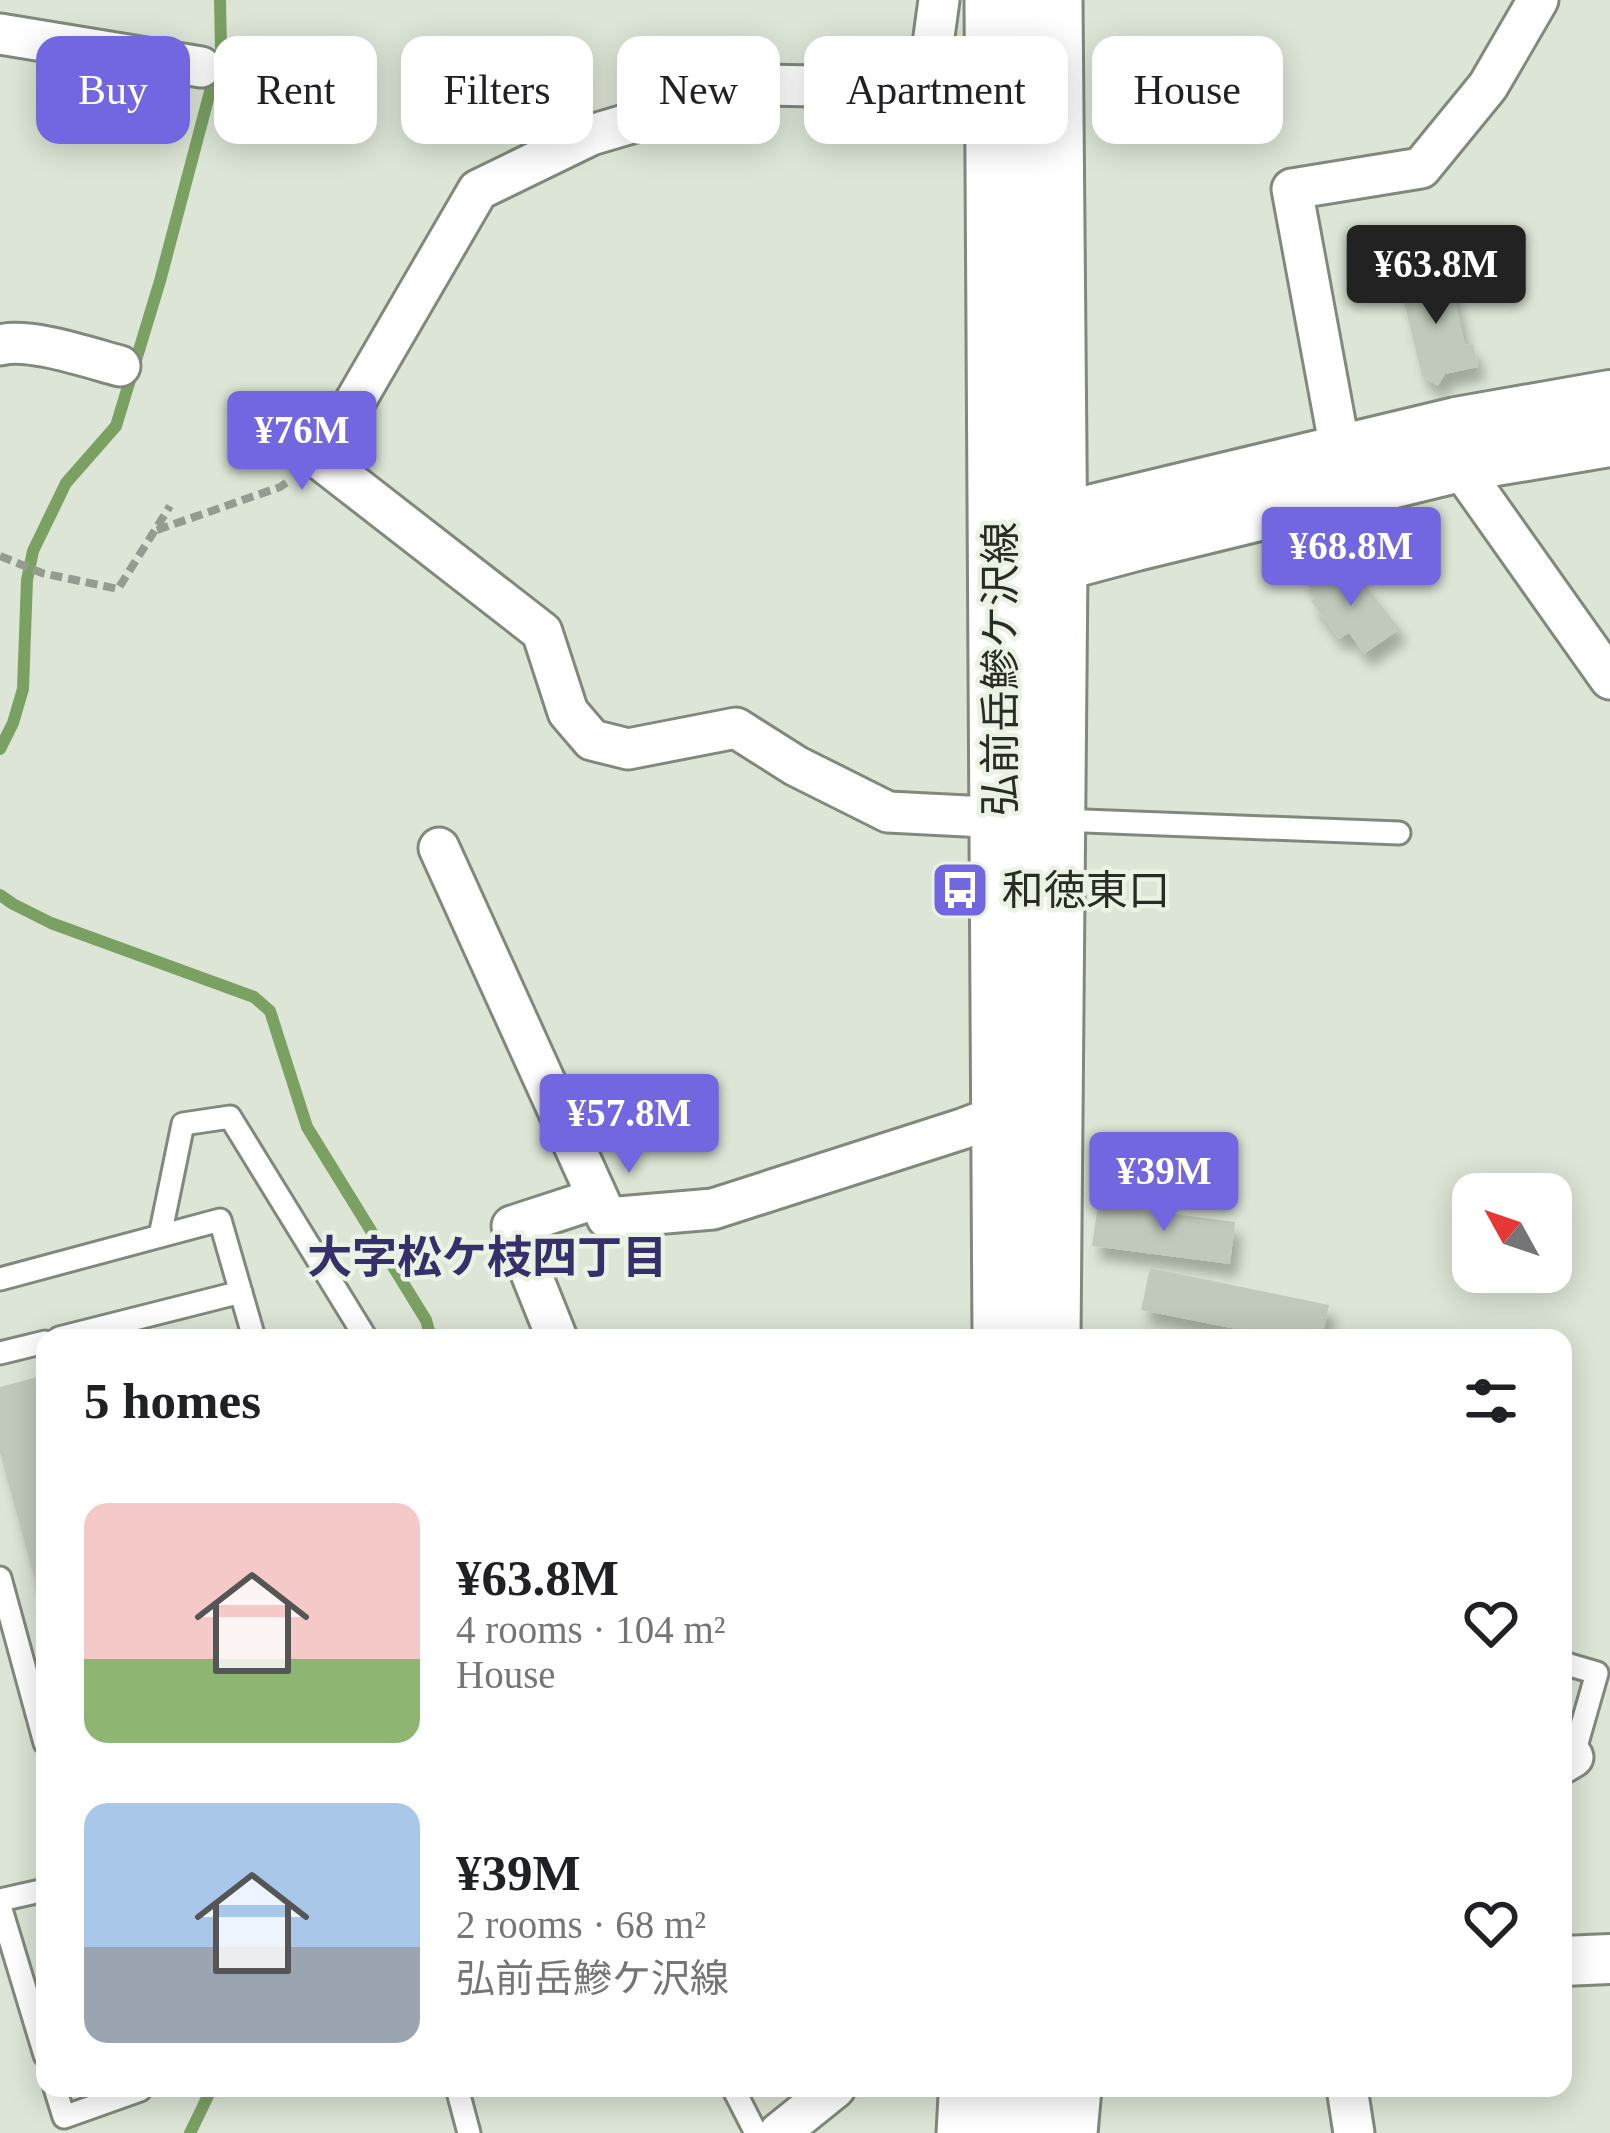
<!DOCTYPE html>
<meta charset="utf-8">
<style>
body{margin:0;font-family:"Times New Roman","Noto Sans JP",serif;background:#f6f6f6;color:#202124;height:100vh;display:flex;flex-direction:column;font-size:45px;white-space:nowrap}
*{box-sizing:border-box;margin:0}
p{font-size:39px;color:#757577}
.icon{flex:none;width:66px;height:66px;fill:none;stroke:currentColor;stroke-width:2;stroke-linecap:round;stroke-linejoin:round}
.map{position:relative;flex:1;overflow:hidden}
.details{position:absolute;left:36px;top:1329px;width:1536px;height:768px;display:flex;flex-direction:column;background:#fff;border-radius:24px;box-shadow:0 6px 30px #0003}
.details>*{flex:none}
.guide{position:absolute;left:36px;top:36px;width:1539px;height:108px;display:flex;gap:24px}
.needle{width:78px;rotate:310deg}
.buttons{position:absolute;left:1452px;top:1173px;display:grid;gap:24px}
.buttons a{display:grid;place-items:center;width:120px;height:120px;border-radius:24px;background:#fff;box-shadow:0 6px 30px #0003;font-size:60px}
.price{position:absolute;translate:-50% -102px;padding:0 27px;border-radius:12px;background:#7266e1;color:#fff;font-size:39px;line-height:78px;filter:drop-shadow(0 3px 6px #0008)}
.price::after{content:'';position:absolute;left:50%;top:72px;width:36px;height:27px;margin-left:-18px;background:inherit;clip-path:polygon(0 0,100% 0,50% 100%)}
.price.on{background:#222;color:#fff}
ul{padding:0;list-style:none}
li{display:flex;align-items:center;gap:36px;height:300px;padding:0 48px}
li span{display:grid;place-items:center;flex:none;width:336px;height:240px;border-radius:24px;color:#555}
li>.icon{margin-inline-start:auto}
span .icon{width:144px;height:144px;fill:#fffc;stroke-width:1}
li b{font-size:51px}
h2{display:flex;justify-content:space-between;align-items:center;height:144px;padding:0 48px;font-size:51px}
.pill{padding:0 42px;border-radius:24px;background:#fff;box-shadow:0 6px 30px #0003;font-size:42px;line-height:108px}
.pill.on{background:#7266e1;color:#fff}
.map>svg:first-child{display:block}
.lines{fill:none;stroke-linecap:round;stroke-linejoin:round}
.stream{stroke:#7ba162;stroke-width:12}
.building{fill:#c0c9bb;filter:url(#shadow)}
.service-casing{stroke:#80897b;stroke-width:27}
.minor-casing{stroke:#80897b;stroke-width:45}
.tertiary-casing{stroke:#80897b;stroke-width:54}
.primary-casing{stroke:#80897b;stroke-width:69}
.path{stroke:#949b90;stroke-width:8;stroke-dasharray:12 6;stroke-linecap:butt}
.service{stroke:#fff;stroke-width:21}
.minor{stroke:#fff;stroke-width:39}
.tertiary{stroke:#fff;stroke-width:48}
.primary{stroke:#fff;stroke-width:63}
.labels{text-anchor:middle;stroke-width:9;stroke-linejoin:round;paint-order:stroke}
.street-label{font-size:42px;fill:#282c26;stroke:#e9f2e3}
.poi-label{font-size:42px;fill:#282c26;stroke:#e9f2e3;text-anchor:start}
.neighbourhood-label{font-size:45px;font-weight:bold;fill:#35306b;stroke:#e9f2e3}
</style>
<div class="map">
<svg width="1610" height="2133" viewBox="0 0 1610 2133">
<defs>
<filter id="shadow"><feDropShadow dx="7" dy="13" stdDeviation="6" flood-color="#0004"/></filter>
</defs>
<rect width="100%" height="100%" fill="#dce5d6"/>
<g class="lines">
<!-- stream -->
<path class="stream" d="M0 749 13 723 23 689 27 580 33 551 66 483 116 426 160 281 221 50 220 0
M0 895 13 904 51 923 254 997 270 1011 307 1127 426 1320 431 1338
M190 2133 208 2096 209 2088"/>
</g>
<!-- building -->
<path class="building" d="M1448 270 1465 345 1473 344 1478 367 1445 374 1438 386 1422 376 1399 281Z
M1315 564 1333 585 1354 571 1400 629 1364 654 1349 633 1339 639 1311 601 1317 596 1301 575Z
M1098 1204 1235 1222 1230 1264 1092 1246Z
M1150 1268 1329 1305 1322 1338H1281L1141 1310Z
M45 1375V1612L44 1613 0 1453V1387Z"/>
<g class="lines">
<!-- service casing -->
<g class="service-casing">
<path id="service" d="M1059 820 1399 833
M160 1236 183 1124 230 1117 366 1338
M0 1279 220 1220 254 1338
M59 1338 241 1292
M0 1353 45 1342
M0 1578 45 1743
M1563 1663 1597 1673 1573 1757
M0 1900 45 1890
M0 1906 45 2055
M55 2088 64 2117 140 2090 139 2088
M457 2088 469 2133
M733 2088 756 2133"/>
</g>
<!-- minor casing -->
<g class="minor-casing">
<path id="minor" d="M939 0 927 88 760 85 591 135 478 190 321 460 542 632 568 712 592 740 628 749 736 728 796 766 888 812 1025 819
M0 34 201 67
M0 345C29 337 90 358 120 366
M1340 449 1292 189 1421 168 1488 86 1538 0
M1460 467 1610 679
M439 848 607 1218 713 1209 962 1129 1002 1114
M557 1338 512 1226 598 1198
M1563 1763 1573 1757
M1347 2088 1354 2133
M779 2133 835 2088
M957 2133 959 2096 962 2088"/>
</g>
<!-- tertiary casing -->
<g class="tertiary-casing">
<path id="tertiary" d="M1022 526 1456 422 1610 395
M1024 576 1136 546 1460 467 1610 442
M1563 1961 1610 1959"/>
</g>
<!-- primary casing -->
<g class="primary-casing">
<path id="primary" d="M997 0 1005 1338
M1048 1338 1055 567 1050 0
M1005 2088 1006 2133
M1065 2133 1069 2088"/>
</g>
<!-- path -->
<path class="path" d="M157 530 280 487 289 481
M0 556 42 573 118 589 170 506"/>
<!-- service -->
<use href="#service" class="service"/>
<!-- minor -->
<use href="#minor" class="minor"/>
<!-- tertiary -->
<use href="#tertiary" class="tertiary"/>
<!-- primary -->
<use href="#primary" class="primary"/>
</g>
<!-- icons -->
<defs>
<g id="bus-square" transform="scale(3)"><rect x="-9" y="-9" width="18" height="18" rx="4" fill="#7266e1" stroke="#e9f2e3"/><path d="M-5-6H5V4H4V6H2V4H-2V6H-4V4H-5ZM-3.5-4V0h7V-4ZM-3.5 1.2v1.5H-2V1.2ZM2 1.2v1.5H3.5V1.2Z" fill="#fff"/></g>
</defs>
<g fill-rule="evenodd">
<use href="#bus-square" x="960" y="890"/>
</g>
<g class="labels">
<!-- street labels -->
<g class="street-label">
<text transform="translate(1000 669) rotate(-90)" y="15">弘前岳鰺ケ沢線</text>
</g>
<!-- poi labels -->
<g class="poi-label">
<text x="1002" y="905">和徳東口</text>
</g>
<!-- neighbourhood labels -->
<g class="neighbourhood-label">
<text x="487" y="1273">大字松ケ枝四丁目</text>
</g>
</g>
</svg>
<div class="buttons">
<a><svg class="needle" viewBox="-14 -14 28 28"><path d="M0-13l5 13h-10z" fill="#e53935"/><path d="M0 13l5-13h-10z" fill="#757577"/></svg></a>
</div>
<b class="price on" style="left:1436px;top:327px">¥63.8M</b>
<b class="price" style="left:302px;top:493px">¥76M</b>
<b class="price" style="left:1351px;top:609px">¥68.8M</b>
<b class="price" style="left:629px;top:1176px">¥57.8M</b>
<b class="price" style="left:1164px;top:1234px">¥39M</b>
<div class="guide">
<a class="pill on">Buy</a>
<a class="pill">Rent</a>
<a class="pill">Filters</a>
<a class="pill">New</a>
<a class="pill">Apartment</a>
<a class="pill">House</a>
</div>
<section class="details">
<h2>5 homes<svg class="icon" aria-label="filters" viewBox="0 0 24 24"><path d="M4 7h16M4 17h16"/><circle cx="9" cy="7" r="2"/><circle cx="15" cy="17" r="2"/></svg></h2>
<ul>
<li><span style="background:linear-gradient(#f6c9c9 65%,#8fb573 0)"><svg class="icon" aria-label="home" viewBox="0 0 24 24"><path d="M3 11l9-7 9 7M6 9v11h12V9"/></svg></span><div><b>¥63.8M</b><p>4 rooms · 104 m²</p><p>House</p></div><svg class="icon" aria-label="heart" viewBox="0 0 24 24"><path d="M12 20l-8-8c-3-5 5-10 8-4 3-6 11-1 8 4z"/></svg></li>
<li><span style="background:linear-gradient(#a9c7e8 60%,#9aa5b1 0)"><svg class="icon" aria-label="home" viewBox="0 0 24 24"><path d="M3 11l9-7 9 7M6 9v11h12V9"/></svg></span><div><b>¥39M</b><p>2 rooms · 68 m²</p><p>弘前岳鰺ケ沢線</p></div><svg class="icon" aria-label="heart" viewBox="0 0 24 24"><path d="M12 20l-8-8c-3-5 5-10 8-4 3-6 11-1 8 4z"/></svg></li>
</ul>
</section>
</div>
